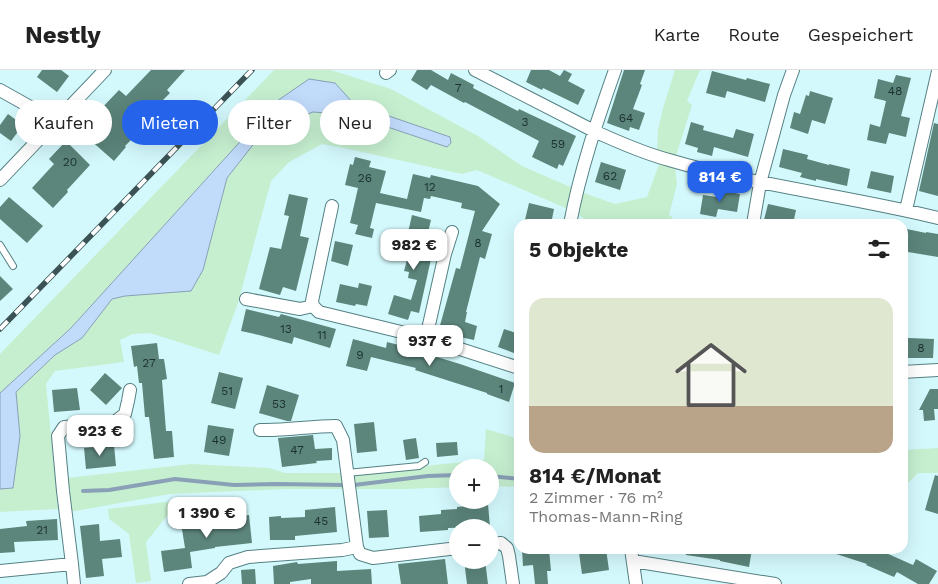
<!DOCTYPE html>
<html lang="de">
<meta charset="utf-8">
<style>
body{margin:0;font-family:"Work Sans",sans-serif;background:#f6f6f6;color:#222;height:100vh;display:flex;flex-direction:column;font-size:19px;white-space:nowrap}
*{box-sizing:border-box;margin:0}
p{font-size:16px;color:#767676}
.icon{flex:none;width:28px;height:28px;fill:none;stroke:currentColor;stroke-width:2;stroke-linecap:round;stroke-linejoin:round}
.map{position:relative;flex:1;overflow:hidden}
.drawer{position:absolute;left:514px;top:149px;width:394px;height:335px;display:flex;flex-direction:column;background:#fff;border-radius:15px;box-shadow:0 5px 20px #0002}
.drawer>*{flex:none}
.hud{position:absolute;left:15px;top:30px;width:424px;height:45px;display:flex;gap:10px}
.controls{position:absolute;left:449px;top:389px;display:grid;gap:10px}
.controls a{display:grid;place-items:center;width:50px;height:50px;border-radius:50%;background:#fff;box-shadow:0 5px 20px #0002;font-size:25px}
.price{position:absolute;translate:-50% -42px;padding:0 11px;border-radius:10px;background:#fff;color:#222;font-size:16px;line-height:32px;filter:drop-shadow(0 1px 2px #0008)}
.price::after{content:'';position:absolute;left:50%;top:30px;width:15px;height:11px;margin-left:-8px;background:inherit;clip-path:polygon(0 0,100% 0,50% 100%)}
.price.selected{background:#2563eb;color:#fff}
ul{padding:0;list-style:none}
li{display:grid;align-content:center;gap:10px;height:265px;padding:0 15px}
li span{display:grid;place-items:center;height:155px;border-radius:15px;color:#555}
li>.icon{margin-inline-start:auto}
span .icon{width:90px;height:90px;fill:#fffc;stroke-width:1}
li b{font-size:21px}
h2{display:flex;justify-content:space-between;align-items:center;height:60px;padding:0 15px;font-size:21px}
.pill{padding:0 18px;border-radius:22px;background:#fff;box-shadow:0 5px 20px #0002;font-size:18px;line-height:45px}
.pill.selected{background:#2563eb;color:#fff}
header{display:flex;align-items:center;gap:30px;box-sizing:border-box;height:70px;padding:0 25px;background:#fff;border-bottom:1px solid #e0e0e0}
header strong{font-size:24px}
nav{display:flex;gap:28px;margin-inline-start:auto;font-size:18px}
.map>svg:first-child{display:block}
.green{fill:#c6efd0}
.water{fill:#c1dbfb;stroke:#89a0b7}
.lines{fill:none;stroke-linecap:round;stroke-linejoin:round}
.stream{stroke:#89a0b7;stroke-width:4}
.building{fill:#5c857b}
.service-casing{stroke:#558184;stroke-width:8}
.minor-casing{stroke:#558184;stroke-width:14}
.service{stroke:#fff;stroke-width:6}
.minor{stroke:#fff;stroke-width:12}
.rail-casing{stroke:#3c5355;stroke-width:5.5}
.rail{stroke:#fff;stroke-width:4;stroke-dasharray:11;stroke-linecap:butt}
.labels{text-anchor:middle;stroke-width:4;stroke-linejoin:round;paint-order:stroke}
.number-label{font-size:12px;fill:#1b3231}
</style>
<header>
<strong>Nestly</strong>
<nav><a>Karte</a><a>Route</a><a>Gespeichert</a></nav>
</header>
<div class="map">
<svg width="938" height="514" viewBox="0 0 938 514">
<rect width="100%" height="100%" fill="#d4f9fd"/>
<!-- green -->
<path class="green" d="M274 0H331L391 19 478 66 522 96 584 123 615 134 647 127 660 92 675 97 677 114 669 145 672 147 671 154H591L577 143 477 100 462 104 353 80 322 74 289 92 271 111 238 233 219 285 150 263 133 264 120 270 124 292 55 301 46 314 58 439 0 442V284Z
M675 0H700L687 31 692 35 676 86 657 80 658 60 663 38Z
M486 359 519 369V417L490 416V398H458L457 417 406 419H286L170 424 70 442 67 408 191 394 269 398 285 403H354L484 390Z
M938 378V403H918L903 418V380Z
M174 431 175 436 146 472 151 511 136 513 129 464 109 449 108 439Z"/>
<!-- water -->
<path class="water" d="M309 9 335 13 354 34 450 67 451 73 447 77 352 45 313 42 263 62 227 108 203 200 191 221 125 226 112 229 82 268 55 285 16 322 20 366 13 418 0 419V323L71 258 277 31Z"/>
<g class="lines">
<!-- stream -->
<path class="stream" d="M490 406 519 409
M354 415 428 406 458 405
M83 421 109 420 175 409 234 415 277 414 344 415"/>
</g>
<!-- building -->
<path class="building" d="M42 0H61L69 6 57 22 37 7Z
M151 0H185L167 20 170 23 146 47 150 51 125 76 126 77 114 91 80 61 119 20 126 26Z
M417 0H431L448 10 451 3 474 15 473 18 518 41 519 39 576 66 563 96 559 94 557 99 532 87 539 71 465 32 464 33 431 15 427 20 411 10Z
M531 0H549L560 6 564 0 572 4 568 11 585 20 578 35 543 18 542 20 526 12Z
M624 0H645L640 14 642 15 633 39 645 43 639 60 630 57 629 61 607 53Z
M712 1 746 10 747 8 770 14 765 32 727 21 725 28 706 23Z
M896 5 911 8 901 46 910 48 906 67 889 63 886 74 867 70 870 54 880 57 886 31 874 28 878 9 893 13Z
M810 21 833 28 825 54 812 50 808 64 790 58 794 42 800 44 806 25 809 26Z
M8 44 23 55 11 71 0 63V55Z
M691 52 704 56 703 60 733 68 736 59 754 64 748 87 714 77 712 86 697 82 698 78 685 74Z
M934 53 938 54V126L919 121Z
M66 71 90 95 67 120 68 122 53 138 32 118 54 94 49 89Z
M783 79 808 85 807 89 829 95V94L850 99 847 116 816 109V111L800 107 802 103 779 97Z
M355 87 371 91 369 97 386 101 380 123 407 129 413 104 430 108 431 105 478 116 500 134 482 161 492 164 485 189 480 187 466 242H467L465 252 477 256 474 270 460 267 461 264 439 259 456 198 460 199 475 141 461 138 462 133 431 126 430 129 424 128 421 142 376 133 370 158 374 159 372 168 355 164 358 155 350 153 358 118 345 115 350 94 353 95Z
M601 92 626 100 620 120 595 112Z
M871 101 894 106 891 123 867 118Z
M718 120 740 124 737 142 718 139 716 147 700 144 703 125 717 127Z
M289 124 308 128 300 166 309 168 296 221 283 217 280 225 259 219 270 177 281 179 289 146 284 145Z
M9 127 43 156 27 173 0 149V137Z
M529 133 554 139 551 154H524Z
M768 134 796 140 793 154H782L764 150Z
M412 145 431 150 422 187 431 189 419 243 411 241 408 250 388 244 394 225 411 230 417 210 408 208 409 202 404 201 407 190 412 191 417 169 407 167Z
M902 158 926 163V162L938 164V187L902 181Z
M335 171 353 175 348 196 331 191Z
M0 206 13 219 0 231Z
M359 213 372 216 367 236 356 234 355 236 336 232 340 214 358 218Z
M246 239 279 247 281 244 336 259 330 278 294 267 292 274 259 265 241 261Z
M504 259 519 264V285L498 277Z
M908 268 934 269 933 288H908Z
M353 269 386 278 387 272 407 277V278L460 294 515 313 509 332 487 324V323L415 300 416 298 371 287 367 301 346 296Z
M157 273 159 289H164L167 309 162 310 166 361H172L174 387 154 389 149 347H145L142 313H139L137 296 134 297 131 276Z
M219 302 243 308 235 339 211 333Z
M105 303 122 318 106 335 90 320Z
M267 315 299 325 291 351H287L259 343Z
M77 318 80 340 54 342 52 320Z
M930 319H938V339H934L935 350 924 351 923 340H919Z
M374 352 377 381 357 383 354 354Z
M208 355 234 359 229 386 204 382Z
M313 365 315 379 332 378V390L316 391 317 393 282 397 278 368Z
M416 368 419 388 406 390 403 370Z
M457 372 458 385 437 387 436 373Z
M114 375 116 396 86 399 84 378Z
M935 405 938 406V444L925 440Z
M488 434 490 457 448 458V460L420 462 419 446 441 444V440L457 439V437Z
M335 437 337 462 295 466V470H270L269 447 281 446V448L305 447V440Z
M387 440 389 467 369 468 367 441Z
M249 445 252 473 215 477V478L190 482 192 498 164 502 161 481 185 478 181 453Z
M57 449 58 470 14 472 15 482 0 483V459L27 456 26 451Z
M99 454 100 471 120 469 122 487 102 489 104 506 86 508 80 456Z
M522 479H549L551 501H547L548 514H535L533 495 523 496Z
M606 479 609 500 582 504 579 483Z
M686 479H752L749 497 720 491V490L686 485Z
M827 479H888L886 483 913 495 916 489 937 501 929 514H918L897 502 894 507 866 495 867 494 827 481Z
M445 489 448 514H401L398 494Z
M464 490H485L488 514H467Z
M337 491V501L371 499 372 514H311V509L290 512V514H274L273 496 297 492 298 494Z
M255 499 256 514H242L241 500Z"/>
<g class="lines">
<!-- service casing -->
<g class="service-casing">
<path id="service" d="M0 175 13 196
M347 403 419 396 425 392"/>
</g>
<!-- minor casing -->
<g class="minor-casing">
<path id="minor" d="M475 0 594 61C618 72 643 83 669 90 757 116 849 126 938 148
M386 3 390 0
M0 20 57 52
M0 110 105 0
M332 136 312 231 313 236 319 242 426 268 519 298
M906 140 938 1
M570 154C580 101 597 51 615 0
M753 154 760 113 784 25 793 0
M246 229 300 239 313 236
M426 268 445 184 452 162
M902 302 938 300
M260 360C285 361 310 356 336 356L343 370 357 477 360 484 373 488 458 478
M490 474 501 473 507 478 509 486 513 514
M631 479 636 514
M633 491 775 514
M72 494 63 421 58 366 64 357 112 354 125 344 128 331 130 320
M0 501 72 494 74 514
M189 514 207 512 221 503 229 493 248 487 342 480 357 477"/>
</g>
<!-- service -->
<use href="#service" class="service"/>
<!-- minor -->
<use href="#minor" class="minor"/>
<!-- rail casing -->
<g class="rail-casing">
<path id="rail" d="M0 259 252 0"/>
</g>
<!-- rail -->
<use href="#rail" class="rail"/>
</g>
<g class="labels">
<!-- number labels -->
<g class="number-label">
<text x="458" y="22">7</text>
<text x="895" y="25">48</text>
<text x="626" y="52">64</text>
<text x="525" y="56">3</text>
<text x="558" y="78">59</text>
<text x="70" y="96">20</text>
<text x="610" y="110">62</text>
<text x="365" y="112">26</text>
<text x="430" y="121">12</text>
<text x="478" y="177">8</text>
<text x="286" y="263">13</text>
<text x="322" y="269">11</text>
<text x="921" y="282">8</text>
<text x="360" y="289">9</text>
<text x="149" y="297">27</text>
<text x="501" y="323">1</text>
<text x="227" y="325">51</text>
<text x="279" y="338">53</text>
<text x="219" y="374">49</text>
<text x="297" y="384">47</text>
<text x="321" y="455">45</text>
<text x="42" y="464">21</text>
</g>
</g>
</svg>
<div class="controls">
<a>+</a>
<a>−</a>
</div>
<b class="price selected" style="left:720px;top:133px">814 €</b>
<b class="price" style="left:414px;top:201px">982 €</b>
<b class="price" style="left:430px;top:297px">937 €</b>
<b class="price" style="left:100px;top:387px">923 €</b>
<b class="price" style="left:207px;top:469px">1 390 €</b>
<div class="hud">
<a class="pill">Kaufen</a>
<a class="pill selected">Mieten</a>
<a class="pill">Filter</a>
<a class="pill">Neu</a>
</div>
<section class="drawer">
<h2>5 Objekte<svg class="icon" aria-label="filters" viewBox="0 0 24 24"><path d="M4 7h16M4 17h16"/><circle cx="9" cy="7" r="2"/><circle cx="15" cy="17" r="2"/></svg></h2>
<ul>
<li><span style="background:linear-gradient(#dfe7d0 70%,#b9a48a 0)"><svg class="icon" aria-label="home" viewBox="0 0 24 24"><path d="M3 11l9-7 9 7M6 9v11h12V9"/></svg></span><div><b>814 €/Monat</b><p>2 Zimmer · 76 m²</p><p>Thomas-Mann-Ring</p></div></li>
</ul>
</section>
</div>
